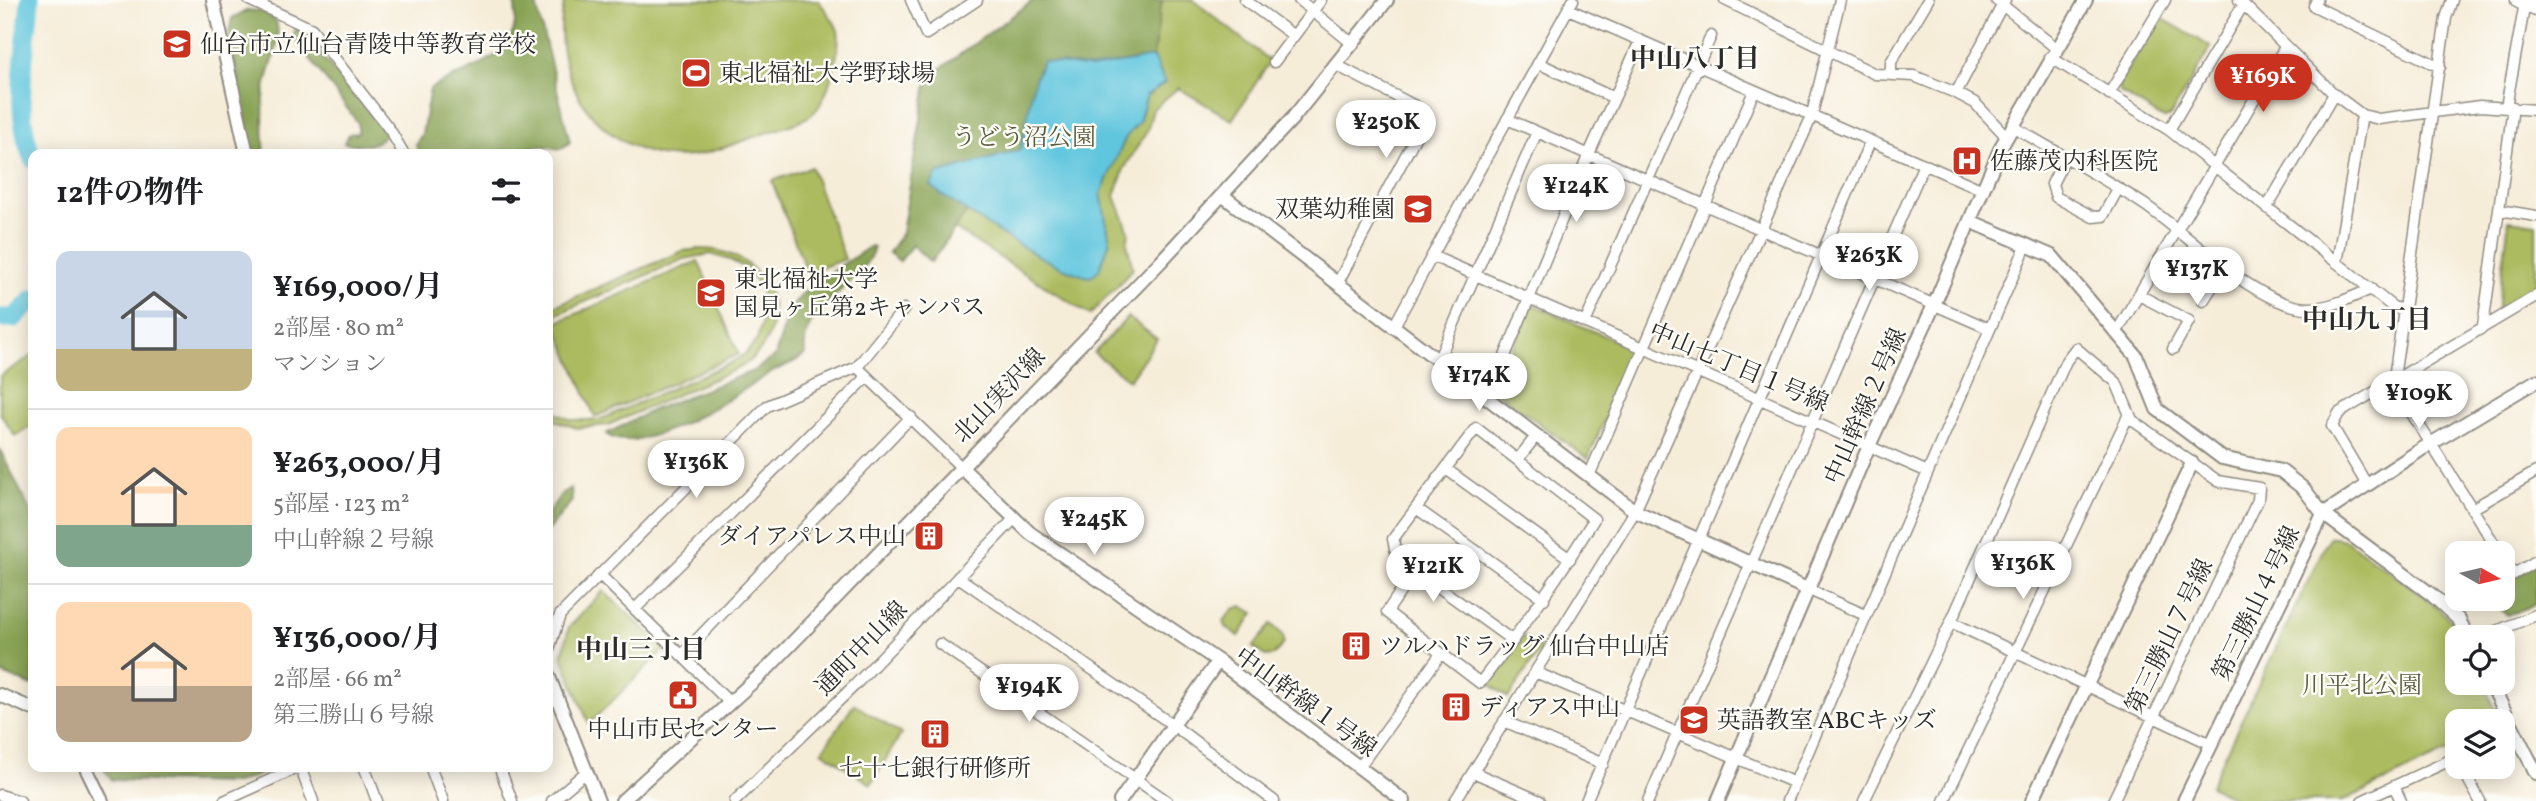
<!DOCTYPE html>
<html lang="ja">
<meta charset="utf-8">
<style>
body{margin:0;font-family:Vollkorn,"Noto Serif JP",serif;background:#f2f2f2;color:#202124;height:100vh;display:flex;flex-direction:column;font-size:26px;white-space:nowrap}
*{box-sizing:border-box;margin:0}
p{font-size:23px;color:#757577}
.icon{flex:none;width:38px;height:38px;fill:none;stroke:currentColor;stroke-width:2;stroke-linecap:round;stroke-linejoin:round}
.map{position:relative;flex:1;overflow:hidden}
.drawer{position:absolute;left:28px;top:149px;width:525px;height:623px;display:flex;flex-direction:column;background:#fff;border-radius:14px;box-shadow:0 4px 18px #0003}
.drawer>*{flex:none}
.needle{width:46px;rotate:98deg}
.tools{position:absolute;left:2445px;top:541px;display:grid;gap:14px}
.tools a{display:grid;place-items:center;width:70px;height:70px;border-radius:14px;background:#fff;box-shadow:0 4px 18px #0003;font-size:35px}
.price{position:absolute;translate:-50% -60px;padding:0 16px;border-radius:24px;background:#fff;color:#222;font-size:23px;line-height:46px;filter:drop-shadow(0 2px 4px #0008)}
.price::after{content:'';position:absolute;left:50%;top:42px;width:21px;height:16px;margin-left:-10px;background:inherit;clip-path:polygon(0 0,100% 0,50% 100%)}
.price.selected{background:#c8321e;color:#fff}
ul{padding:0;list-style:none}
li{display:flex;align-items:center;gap:21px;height:175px;padding:0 28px}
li+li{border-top:2px solid #e0e0e0}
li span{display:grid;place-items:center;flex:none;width:196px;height:140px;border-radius:14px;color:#555}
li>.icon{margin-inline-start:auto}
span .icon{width:84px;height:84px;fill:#fffc;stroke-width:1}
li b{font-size:30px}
h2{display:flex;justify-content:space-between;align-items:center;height:84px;padding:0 28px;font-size:30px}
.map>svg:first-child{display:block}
.green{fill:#acbb5e;stroke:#6c7344;stroke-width:2}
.forest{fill:#89a355;stroke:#5a6740;stroke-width:2}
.water{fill:#61c6de;stroke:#467884;stroke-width:2}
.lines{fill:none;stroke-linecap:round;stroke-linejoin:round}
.river{stroke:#61c6de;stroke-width:19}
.minor-casing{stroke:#908c82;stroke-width:13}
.tertiary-casing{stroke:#908c82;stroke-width:16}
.primary-casing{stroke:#908c82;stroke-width:19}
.minor{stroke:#fff;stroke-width:10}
.tertiary{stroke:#fff;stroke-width:12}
.primary{stroke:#fff;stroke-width:16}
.labels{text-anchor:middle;stroke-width:5;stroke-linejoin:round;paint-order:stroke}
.poi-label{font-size:24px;fill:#2b2b2b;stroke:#fdfcf7;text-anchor:start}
.park-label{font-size:24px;fill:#585d3d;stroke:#fdfcf7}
.street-label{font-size:24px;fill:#2b2b2b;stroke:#fdfcf7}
.neighbourhood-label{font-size:26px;font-weight:bold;fill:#2b2b2b;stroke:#fdfcf7}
</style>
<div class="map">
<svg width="2536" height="801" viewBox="0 0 2536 801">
<rect width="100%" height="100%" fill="#fdfcf7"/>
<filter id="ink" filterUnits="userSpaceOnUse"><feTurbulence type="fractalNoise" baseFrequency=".0143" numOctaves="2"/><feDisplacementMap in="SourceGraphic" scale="14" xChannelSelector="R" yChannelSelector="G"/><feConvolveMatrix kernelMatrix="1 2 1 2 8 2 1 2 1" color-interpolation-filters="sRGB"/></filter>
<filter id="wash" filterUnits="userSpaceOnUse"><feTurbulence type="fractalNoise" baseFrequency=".00686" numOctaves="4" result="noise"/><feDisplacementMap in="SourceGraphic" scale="28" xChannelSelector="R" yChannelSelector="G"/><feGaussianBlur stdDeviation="1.57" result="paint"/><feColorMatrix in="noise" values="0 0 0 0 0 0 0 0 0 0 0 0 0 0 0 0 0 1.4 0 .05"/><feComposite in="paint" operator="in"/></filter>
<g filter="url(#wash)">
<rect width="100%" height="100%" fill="#f6edd9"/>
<!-- green -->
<path class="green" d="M565 0H818C824 9 835 20 838 31 842 48 827 104 811 115 797 125 774 130 757 136 736 143 713 153 691 156 639 162 592 129 572 83 561 57 558 28 565 0Z
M1034 0H1193L1270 61 1232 120 1178 88 1153 109 1148 129 1124 169 1115 196 1129 232 1127 243 1133 269 1090 315 955 229 931 262 912 245 900 261 889 253 902 233 928 78Z
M2160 17 2211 47 2170 116 2164 119 2120 92 2118 84Z
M811 167 845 259 807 273 772 181Z
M2509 220 2536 224V291L2497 312Z
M700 249C769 248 802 328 741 367L608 425 577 428 548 418V409L571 420H599L730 363 745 354 757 340 765 311 760 286 746 268 730 260 710 254 684 259 548 318V309L683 251Z
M698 261 739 354 595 417 555 323Z
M1534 305 1634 349 1588 459 1495 391 1530 306Z
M1128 317 1157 339 1129 380 1094 353Z
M33 355V425L15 436 0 413V376Z
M2329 537 2346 540 2425 597 2455 624 2462 637H2457V682L2483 683 2501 721H2457V747L2343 801H2239L2210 786Z
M603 591 666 648 589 724 562 657 569 627Z
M1242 606 1254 613 1239 636 1226 627 1224 621 1233 609Z
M1271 624 1283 635 1284 643 1274 655 1265 656 1253 647Z
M1524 636 1541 648 1508 698 1490 684Z
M854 704 901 734 871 784 822 751Z"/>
<!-- forest -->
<path class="forest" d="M514 0H534L536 4 570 142 561 149 543 146 475 154H418L416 144 422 134 430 89C468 66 526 60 514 0Z
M1034 0H1162L1153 57 1092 68 1062 63 1020 150 937 174 931 185 967 211 931 262 912 245 900 261 889 253 902 233 928 78Z
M248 10 261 11 276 21C283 44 269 65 265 89 262 110 263 132 265 154H255L249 137 229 32 232 18Z
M298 29 317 44 325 60 378 123 385 134C376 149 359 145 344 143L349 134 358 133V123L294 37V31Z
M871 246 874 247C862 289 799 304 805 354 796 363 783 366 772 372 741 391 641 461 606 434L655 409 753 371 775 356 789 311 800 296 811 285Z
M0 449 33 517V686L0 673Z
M571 488 572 501 548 530V513L562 493Z
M2536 564V604L2507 616 2492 599 2502 598 2503 584Z
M102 767H281L236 783 112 780Z"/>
<!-- water -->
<path class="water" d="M1153 57 1165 83 1147 95 1139 122 1126 137 1101 193 1110 241 1099 270 1090 277C1048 269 978 218 940 194L931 185 937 174 1020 150C1031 117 1026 93 1043 61L1092 68Z"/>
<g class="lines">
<!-- river -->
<path class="river" d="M30 0C26 52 12 110 33 159
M0 318H14L33 299"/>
</g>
</g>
<g filter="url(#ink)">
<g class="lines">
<!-- minor casing -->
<g class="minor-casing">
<path id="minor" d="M249 0 312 29 390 130 404 154
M911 0 926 34 977 0
M1245 0 1294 36
M1299 0 1353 44
M1725 0 1875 74 1914 76 1956 93 1975 103 2006 136
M1996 0 2056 48
M2239 0 2334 94 2362 115 2379 119 2480 106 2536 110
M2317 0 2314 6 2440 67
M2452 0 2446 18 2394 378 2397 390 2500 553
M1568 9 1983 190
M2050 57 2169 130 2393 307 2404 310
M1274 62 1321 0
M1538 63 1614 98
M1336 65 1417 107 1423 123 1337 284
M1891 74V62L1928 0
M1956 93 2005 0
M2109 94 2165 0
M2506 107 2525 3
M1507 119 1990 329
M2012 126C2056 152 2102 177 2145 205 2186 233 2260 309 2310 308 2330 308 2353 297 2371 289
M2169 130 2243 5
M2065 158 2052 184 2056 197 2093 217 2103 216 2118 189
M2267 207 2334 94
M2499 210 2536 216
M1432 256 1573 0
M2337 263 2362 115
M2139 295 2189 321 2173 349
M2203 301 2225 267
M904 309 857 367 960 466
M1585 323 1711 36
M2483 326 2513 107
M1393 328 1432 256 1928 472 1787 801
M2116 333 2285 47
M1437 363 1537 132
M1488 397 1589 154 1640 41
M1518 459 1537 435
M1446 469 1570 559
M1928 472 2026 246
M1589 476 1754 91
M2367 485 2332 426 2339 413 2536 296
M1416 508 1544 599
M2472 509 2536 472
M2502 557 2514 574 2536 561
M1414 571 1387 612 1480 683C1521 630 1559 577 1594 519L1476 428 1393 539 1397 557 1513 641
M599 574 730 703
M958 577 1173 725 1274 801
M1807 589 1865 615
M635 609 866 378
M1951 622 2211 744
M2482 637 2536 615
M940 644 1167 801
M548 652 560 615 767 406 857 367
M682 655 911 417
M1535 672 1795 783
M1504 721 1603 764
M364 766 377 801
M430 766 443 801
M499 766 512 801
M2461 766 2480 801
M300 767 313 801
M1359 767 1440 655
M1473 772 1540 801
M2394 786 2401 801
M0 795 20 801
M224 801 301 766
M552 801 585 773
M735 801 855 685 1013 520
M1455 801 1635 511 1811 118 1840 0
M1586 801 1870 142
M1648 801 1924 164
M1864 801 1951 622 2066 361 2076 348 2116 382 2132 420 2218 481 2259 488 2258 500 2113 801
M1944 801 2129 414
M2362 801 2457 757"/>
</g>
<!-- tertiary casing -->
<g class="tertiary-casing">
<path id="tertiary" d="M213 0 247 154
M1222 195 1635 511 1807 589
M1970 221 2052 256 2136 356 2157 409 2222 458 2281 471 2304 489 2323 514 2432 595 2459 620 2468 637
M960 466 1030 533 1218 661
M2323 514 2422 449 2536 381
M548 675 598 801
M2490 682 2536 773
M0 695 33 709
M85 766 102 801
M622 801 769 667 1161 261 1292 119 1387 0
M1120 801 1218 661 1404 801
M1718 801 1869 446 1934 305 2001 147 2086 0
M2032 801 2192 463
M2184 801 2323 514"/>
</g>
<!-- primary casing -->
<g class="primary-casing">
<path id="primary" d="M2519 0 2536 8"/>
</g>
<!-- minor -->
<use href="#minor" class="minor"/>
<!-- tertiary -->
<use href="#tertiary" class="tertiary"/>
<!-- primary -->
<use href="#primary" class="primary"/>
</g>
</g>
<!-- icons -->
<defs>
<g id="school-square" transform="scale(1.575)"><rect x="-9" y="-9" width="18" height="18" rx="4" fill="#c8321e" stroke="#fdfcf7"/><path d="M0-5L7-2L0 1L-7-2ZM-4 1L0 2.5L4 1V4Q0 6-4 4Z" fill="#fff"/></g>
<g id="stadium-square" transform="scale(1.575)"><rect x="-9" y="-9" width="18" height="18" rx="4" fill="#c8321e" stroke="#fdfcf7"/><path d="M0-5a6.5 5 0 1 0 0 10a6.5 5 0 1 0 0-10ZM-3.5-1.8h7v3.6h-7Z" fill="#fff"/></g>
<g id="hospital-square" transform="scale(1.575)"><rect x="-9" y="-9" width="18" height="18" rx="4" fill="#c8321e" stroke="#fdfcf7"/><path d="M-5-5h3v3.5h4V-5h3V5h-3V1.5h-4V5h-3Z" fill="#fff"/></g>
<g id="university-square" transform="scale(1.575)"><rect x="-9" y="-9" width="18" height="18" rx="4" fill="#c8321e" stroke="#fdfcf7"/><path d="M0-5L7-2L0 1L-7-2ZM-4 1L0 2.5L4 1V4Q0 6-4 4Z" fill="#fff"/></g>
<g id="building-square" transform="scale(1.575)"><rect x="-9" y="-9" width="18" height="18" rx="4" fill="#c8321e" stroke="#fdfcf7"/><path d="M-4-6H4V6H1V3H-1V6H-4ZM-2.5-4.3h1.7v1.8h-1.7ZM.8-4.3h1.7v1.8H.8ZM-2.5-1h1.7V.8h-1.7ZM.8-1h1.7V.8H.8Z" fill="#fff"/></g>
<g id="civic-square" transform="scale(1.575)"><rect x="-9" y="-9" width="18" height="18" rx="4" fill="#c8321e" stroke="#fdfcf7"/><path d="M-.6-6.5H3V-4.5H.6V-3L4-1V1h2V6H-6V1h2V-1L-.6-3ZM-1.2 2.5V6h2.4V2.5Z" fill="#fff"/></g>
</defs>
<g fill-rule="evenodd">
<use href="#school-square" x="177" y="44"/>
<use href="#stadium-square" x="696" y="73"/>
<use href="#hospital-square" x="1967" y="161"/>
<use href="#school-square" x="1418" y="209"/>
<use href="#university-square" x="711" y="293"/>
<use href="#building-square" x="929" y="536"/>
<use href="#building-square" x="1356" y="646"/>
<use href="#civic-square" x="683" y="695"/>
<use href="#building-square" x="1456" y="707"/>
<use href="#school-square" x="1694" y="720"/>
<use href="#building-square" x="935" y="734"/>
</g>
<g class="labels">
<!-- poi labels -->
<g class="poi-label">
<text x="200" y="52">仙台市立仙台青陵中等教育学校</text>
<text x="719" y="81">東北福祉大学野球場</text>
<text x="1990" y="169">佐藤茂内科医院</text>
<text x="1395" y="217" text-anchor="end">双葉幼稚園</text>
<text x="734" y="287">東北福祉大学<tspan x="734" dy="28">国見ヶ丘第2キャンパス</tspan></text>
<text x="906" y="544" text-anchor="end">ダイアパレス中山</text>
<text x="1379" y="654">ツルハドラッグ 仙台中山店</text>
<text x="1479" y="715">ディアス中山</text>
<text x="1717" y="728">英語教室 ABCキッズ</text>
<text x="683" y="737" text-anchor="middle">中山市民センター</text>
<text x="935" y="776" text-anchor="middle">七十七銀行研修所</text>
</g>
<!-- park labels -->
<g class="park-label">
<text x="1024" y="145">うどう沼公園</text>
<text x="2362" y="693">川平北公園</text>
</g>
<!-- street labels -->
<g class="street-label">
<text transform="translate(1739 367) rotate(23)" y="8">中山七丁目１号線</text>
<text transform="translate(999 395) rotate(-46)" y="8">北山実沢線</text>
<text transform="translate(1865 406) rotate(-66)" y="8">中山幹線２号線</text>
<text transform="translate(2256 603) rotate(-64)" y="8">第三勝山４号線</text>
<text transform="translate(2169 636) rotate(-64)" y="8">第三勝山７号線</text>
<text transform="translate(861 648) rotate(-46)" y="8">通町中山線</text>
<text transform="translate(1306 702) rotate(36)" y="8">中山幹線１号線</text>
</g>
<!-- neighbourhood labels -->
<g class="neighbourhood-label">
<text x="1695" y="67">中山八丁目</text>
<text x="2367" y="328">中山九丁目</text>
<text x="641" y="658">中山三丁目</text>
</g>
</g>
</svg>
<div class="tools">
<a><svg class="needle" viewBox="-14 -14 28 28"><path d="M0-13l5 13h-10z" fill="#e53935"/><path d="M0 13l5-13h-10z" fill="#757577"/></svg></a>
<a><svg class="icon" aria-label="locate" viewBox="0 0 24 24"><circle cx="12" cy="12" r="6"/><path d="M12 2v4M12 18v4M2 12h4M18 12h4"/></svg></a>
<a><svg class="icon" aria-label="layers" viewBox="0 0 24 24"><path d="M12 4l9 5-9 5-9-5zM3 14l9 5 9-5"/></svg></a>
</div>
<b class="price selected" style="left:2263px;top:114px">¥169K</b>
<b class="price" style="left:1386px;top:160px">¥250K</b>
<b class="price" style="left:1576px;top:224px">¥124K</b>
<b class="price" style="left:1869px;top:293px">¥263K</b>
<b class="price" style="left:2197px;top:307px">¥137K</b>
<b class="price" style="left:1479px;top:413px">¥174K</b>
<b class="price" style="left:2419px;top:431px">¥109K</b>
<b class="price" style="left:696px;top:500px">¥136K</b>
<b class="price" style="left:1094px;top:557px">¥245K</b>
<b class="price" style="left:2023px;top:601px">¥136K</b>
<b class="price" style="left:1433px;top:604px">¥121K</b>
<b class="price" style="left:1029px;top:724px">¥194K</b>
<section class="drawer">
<h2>12件の物件<svg class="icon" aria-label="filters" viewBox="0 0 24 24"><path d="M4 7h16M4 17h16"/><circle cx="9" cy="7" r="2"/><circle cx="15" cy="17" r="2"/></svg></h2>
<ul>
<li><span style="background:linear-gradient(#c9d6e8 70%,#c2b280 0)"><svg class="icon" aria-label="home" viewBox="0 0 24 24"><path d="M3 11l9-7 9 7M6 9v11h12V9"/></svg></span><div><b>¥169,000/月</b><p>2部屋 · 80 m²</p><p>マンション</p></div></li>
<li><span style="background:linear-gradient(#ffd9b3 70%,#7fa58c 0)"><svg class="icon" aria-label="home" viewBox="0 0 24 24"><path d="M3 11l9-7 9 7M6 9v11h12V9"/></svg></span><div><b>¥263,000/月</b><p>5部屋 · 123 m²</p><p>中山幹線２号線</p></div></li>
<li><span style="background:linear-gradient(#ffd9b3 60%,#b9a48a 0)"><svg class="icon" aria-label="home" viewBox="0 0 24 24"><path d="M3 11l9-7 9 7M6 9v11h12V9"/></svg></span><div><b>¥136,000/月</b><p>2部屋 · 66 m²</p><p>第三勝山６号線</p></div></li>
</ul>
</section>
</div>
